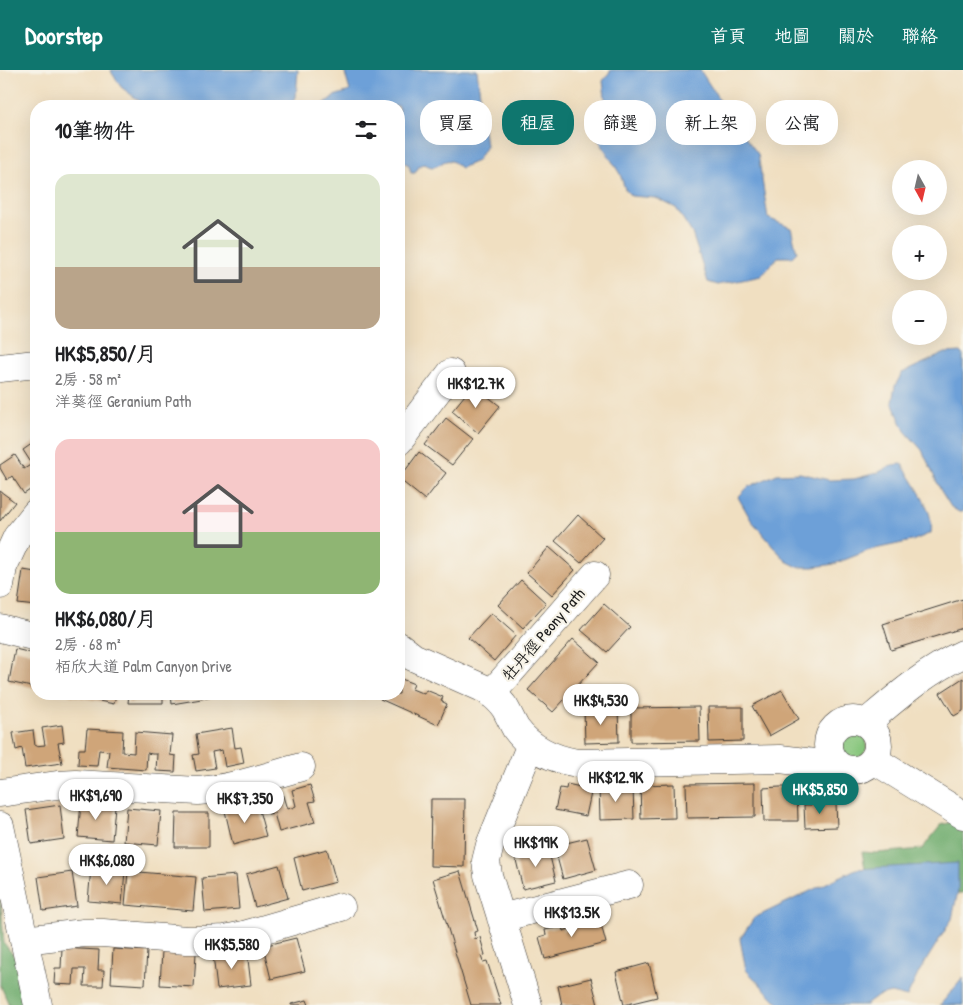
<!DOCTYPE html>
<html lang="zh-TW">
<meta charset="utf-8">
<style>
body{margin:0;font-family:"Patrick Hand","LXGW WenKai TC",sans-serif;background:#f6f6f6;color:#202124;height:100vh;display:flex;flex-direction:column;font-size:19px;white-space:nowrap}
*{box-sizing:border-box;margin:0}
p{font-size:16px;color:#757577}
.icon{flex:none;width:28px;height:28px;fill:none;stroke:currentColor;stroke-width:2;stroke-linecap:round;stroke-linejoin:round}
.map{position:relative;flex:1;overflow:hidden}
.sheet{position:absolute;left:30px;top:30px;width:375px;height:600px;display:flex;flex-direction:column;background:#fff;border-radius:20px;box-shadow:0 5px 20px #0002}
.sheet>*{flex:none}
.top-card{position:absolute;left:420px;top:30px;width:468px;height:45px;display:flex;gap:10px}
.needle{width:32px;rotate:172deg}
.buttons{position:absolute;left:892px;top:90px;display:grid;gap:10px}
.buttons a{display:grid;place-items:center;width:55px;height:55px;border-radius:50%;background:#fff;box-shadow:0 5px 20px #0002;font-size:25px}
.price{position:absolute;translate:-50% -42px;padding:0 11px;border-radius:18px;background:#fff;color:#222;font-size:16px;line-height:32px;filter:drop-shadow(0 1px 2px #0008)}
.price::after{content:'';position:absolute;left:50%;top:30px;width:15px;height:11px;margin-left:-8px;background:inherit;clip-path:polygon(0 0,100% 0,50% 100%)}
.price.active{background:#0f766e;color:#fff}
ul{padding:0;list-style:none}
li{display:grid;align-content:center;gap:10px;height:265px;padding:0 25px}
li span{display:grid;place-items:center;height:155px;border-radius:15px;color:#555}
li>.icon{margin-inline-start:auto}
span .icon{width:90px;height:90px;fill:#fffc;stroke-width:1}
li b{font-size:21px}
h2{display:flex;justify-content:space-between;align-items:center;height:60px;padding:0 25px;font-size:21px}
.tag{padding:0 18px;border-radius:20px;background:#fff;box-shadow:0 5px 20px #0002;font-size:18px;line-height:45px}
.tag.active{background:#0f766e;color:#fff}
header{display:flex;align-items:center;gap:30px;box-sizing:border-box;height:70px;padding:0 25px;background:#0f766e;color:#fff}
header strong{font-size:24px}
nav{display:flex;gap:28px;margin-inline-start:auto;font-size:18px}
.map>svg:first-child{display:block}
.green{fill:#87c67d;stroke:#52714c}
.forest{fill:#6dab6c;stroke:#446444}
.water{fill:#6da0d8;stroke:#445e7a}
.building{fill:#cfa579}
.lines{fill:none;stroke-linecap:round;stroke-linejoin:round}
.minor-casing{stroke:#3c3935;stroke-width:29}
.minor{stroke:#fff;stroke-width:28}
.labels{text-anchor:middle;stroke-width:4.5;stroke-linejoin:round;paint-order:stroke}
.street-label{font-size:16px;fill:#1c1c1c;stroke:#f7f3e8}
</style>
<header>
<strong>Doorstep</strong>
<nav><a>首頁</a><a>地圖</a><a>關於</a><a>聯絡</a></nav>
</header>
<div class="map">
<svg width="963" height="935" viewBox="0 0 963 935">
<rect width="100%" height="100%" fill="#f7f3e8"/>
<filter id="ink" filterUnits="userSpaceOnUse"><feTurbulence type="fractalNoise" baseFrequency=".02" numOctaves="2"/><feDisplacementMap in="SourceGraphic" scale="10" xChannelSelector="R" yChannelSelector="G"/><feConvolveMatrix kernelMatrix="1 2 1 2 8 2 1 2 1" color-interpolation-filters="sRGB"/></filter>
<filter id="wash" filterUnits="userSpaceOnUse"><feTurbulence type="fractalNoise" baseFrequency=".0096" numOctaves="4" result="noise"/><feDisplacementMap in="SourceGraphic" scale="20" xChannelSelector="R" yChannelSelector="G"/><feGaussianBlur stdDeviation="1.12" result="paint"/><feColorMatrix in="noise" values="0 0 0 0 0 0 0 0 0 0 0 0 0 0 0 0 0 1.4 0 .05"/><feComposite in="paint" operator="in"/></filter>
<g filter="url(#wash)">
<rect width="100%" height="100%" fill="#f0dfc1"/>
<!-- green -->
<path class="green" d="M839 675a14 14 0 1 1 28 0a14 14 0 1 1-28 0Z"/>
<!-- forest -->
<path class="forest" d="M963 749V823L931 824 869 820 862 782 877 783 922 779 941 755Z
M0 821 4 873 44 925 45 935H9L0 914Z"/>
<!-- water -->
<path class="water" d="M111 0H298L296 27 291 36H146L121 17 112 3Z
M344 0H477L486 76 477 91 461 98C458 96 455 92 451 91 441 88 438 103 425 94L420 95 415 103H411L409 95 399 90V36H321L334 26 350 21Z
M611 0H700L735 54 758 84 768 148 791 158 797 182 792 187H778L761 206 718 215 708 212 692 163 676 138 656 128 631 126 625 119 620 104 597 67 606 35 603 11Z
M961 282 963 284V442H959L951 437 941 421 922 380 905 361 892 332 895 316 902 303 945 283Z
M902 394C913 413 935 440 931 463L912 471 870 480 834 494 814 497H798L786 491 751 450 738 427 748 417 777 404 800 403 829 410 854 409 877 403 892 395Z
M958 793V821L952 849 919 902 907 927 891 923 878 926 866 935H780L746 900 740 869 754 848 856 799Z
M963 908V935H940Z"/>
<g id="blocks">
<!-- building -->
<path class="building" d="M473 315 500 336 478 363 452 341Z
M446 348 473 369 452 395 425 375Z
M36 371V416L24 424 12 406 7 410 0 398V395L15 385 24 399 32 394 23 380Z
M419 382 446 403 425 430 399 409Z
M0 421 15 432 0 451Z
M578 445 603 468 581 493 555 471Z
M549 477 575 500 552 525 527 503Z
M23 500 36 502V536L18 534Z
M521 510 546 533 523 558 498 535Z
M963 529V558L891 580 883 554Z
M604 534 630 557 607 582 581 560Z
M491 543 516 565 494 591 468 568Z
M573 569 599 592 553 642 528 620Z
M15 579 36 584V618L9 612Z
M399 608 414 614 412 619 424 624 426 620 443 627 441 631 447 634 438 655 380 629 383 624H399Z
M963 608V641L954 646 940 623Z
M782 620 799 649 769 666 752 636Z
M69 624H116L114 634 69 625Z
M129 624H163V633H128Z
M171 624H225V625L172 634Z
M699 637 700 671 631 672V638Z
M708 637H743V671L709 672Z
M618 638 619 672 585 673 584 639Z
M62 655 64 672 58 673 62 693 25 698 22 678 16 680 13 663 33 660 35 676 45 675 42 658Z
M232 658 235 678 241 677 244 693 225 697 222 680 212 682 215 698 196 701 193 685 199 684 196 664Z
M87 659 123 661 122 682 134 683 135 662 172 665 170 685 176 686 175 702 156 701 157 684H152L147 683 146 700 107 697 109 681 99 680 97 696 78 695 79 679H85Z
M755 713V747L687 748 686 714Z
M567 714 585 718 584 722 591 723 586 746 555 740 560 718 566 719Z
M674 714 675 748 641 749 640 715Z
M310 715 315 731 309 732 315 752 279 762 274 743 268 744 264 728 282 723 287 739 292 738 296 736 292 720Z
M599 716H633L634 749 600 750Z
M780 717H797L798 751H764L763 718Z
M431 729H465L464 797 430 796Z
M811 730H829V734H836L837 757 805 758 804 735H811Z
M81 733 115 736 112 770 78 767Z
M257 733 266 766 233 775 225 741Z
M60 735 64 769 31 774 26 740Z
M127 738 161 741 158 775 124 772Z
M176 743H209V777H175Z
M587 768 596 800 563 809 554 776Z
M548 778 556 811 523 819 515 786Z
M327 779 336 812 302 821 294 788Z
M279 795 288 828 255 837 246 804Z
M91 798 125 801 122 834 88 831Z
M128 801 196 807 193 841 125 835Z
M460 801 478 861 474 862 475 869 480 867 485 885 481 886 483 892 487 891 501 935H471L433 809Z
M72 802 77 836 43 841 38 807Z
M236 805 239 839 205 842 202 808Z
M593 848 594 852 600 851 606 873 545 889 539 867 546 865 545 860 562 856 563 861 576 857 575 852Z
M296 868 305 901 271 909 263 876Z
M62 878 99 880 98 900H104L103 916H84L85 899H74L73 915 54 914 55 898H61Z
M113 879 147 881 145 915 111 913Z
M162 881 196 883 194 917 160 915Z
M247 881 251 915 217 919 213 885Z
M649 893 657 927 624 935 616 902Z
M591 908 598 935H562L558 916Z
M307 930 309 935H291V934Z"/>
</g>
</g>
<g filter="url(#ink)">
<use href="#blocks" fill-opacity="0" stroke="#3c3935" stroke-width="1"/>
<g class="lines">
<!-- minor casing -->
<g class="minor-casing">
<path id="minor" d="M0 298 36 294
M399 371 451 303
M0 515 3 497 17 467 36 443
M0 558 36 567
M399 576 413 587 485 619C492 624 500 630 505 638 509 645 512 652 516 659 531 679 553 689 577 693L780 689 839 696
M491 624 595 505
M828 675a25 25 0 1 1 50 0a25 25 0 1 1-50 0Z
M866 653C897 627 926 601 963 584
M874 690 963 745
M0 723 57 715 76 714 198 721C234 718 266 707 301 697
M0 756 38 935
M501 848 629 815
M24 870 84 863H103L186 870H205L225 869 244 865 341 837
M528 935 488 805 486 791 490 775 531 674"/>
</g>
<!-- minor -->
<use href="#minor" class="minor"/>
</g>
</g>
<g class="labels">
<!-- street labels -->
<g class="street-label">
<text transform="translate(543 564) rotate(-49)" y="6">牡丹徑 Peony Path</text>
</g>
</g>
</svg>
<div class="buttons">
<a><svg class="needle" viewBox="-14 -14 28 28"><path d="M0-13l5 13h-10z" fill="#e53935"/><path d="M0 13l5-13h-10z" fill="#757577"/></svg></a>
<a>+</a>
<a>−</a>
</div>
<b class="price" style="left:476px;top:339px">HK$12.7K</b>
<b class="price" style="left:601px;top:656px">HK$4,530</b>
<b class="price" style="left:616px;top:733px">HK$12.9K</b>
<b class="price active" style="left:820px;top:745px">HK$5,850</b>
<b class="price" style="left:96px;top:751px">HK$9,690</b>
<b class="price" style="left:245px;top:754px">HK$7,350</b>
<b class="price" style="left:536px;top:798px">HK$19K</b>
<b class="price" style="left:107px;top:816px">HK$6,080</b>
<b class="price" style="left:572px;top:868px">HK$13.5K</b>
<b class="price" style="left:232px;top:900px">HK$5,580</b>
<div class="top-card">
<a class="tag">買屋</a>
<a class="tag active">租屋</a>
<a class="tag">篩選</a>
<a class="tag">新上架</a>
<a class="tag">公寓</a>
</div>
<section class="sheet">
<h2>10筆物件<svg class="icon" aria-label="filters" viewBox="0 0 24 24"><path d="M4 7h16M4 17h16"/><circle cx="9" cy="7" r="2"/><circle cx="15" cy="17" r="2"/></svg></h2>
<ul>
<li><span style="background:linear-gradient(#dfe7d0 60%,#b9a48a 0)"><svg class="icon" aria-label="home" viewBox="0 0 24 24"><path d="M3 11l9-7 9 7M6 9v11h12V9"/></svg></span><div><b>HK$5,850/月</b><p>2房 · 58 m²</p><p>洋葵徑 Geranium Path</p></div></li>
<li><span style="background:linear-gradient(#f6c9c9 60%,#8fb573 0)"><svg class="icon" aria-label="home" viewBox="0 0 24 24"><path d="M3 11l9-7 9 7M6 9v11h12V9"/></svg></span><div><b>HK$6,080/月</b><p>2房 · 68 m²</p><p>栢欣大道 Palm Canyon Drive</p></div></li>
</ul>
</section>
</div>
